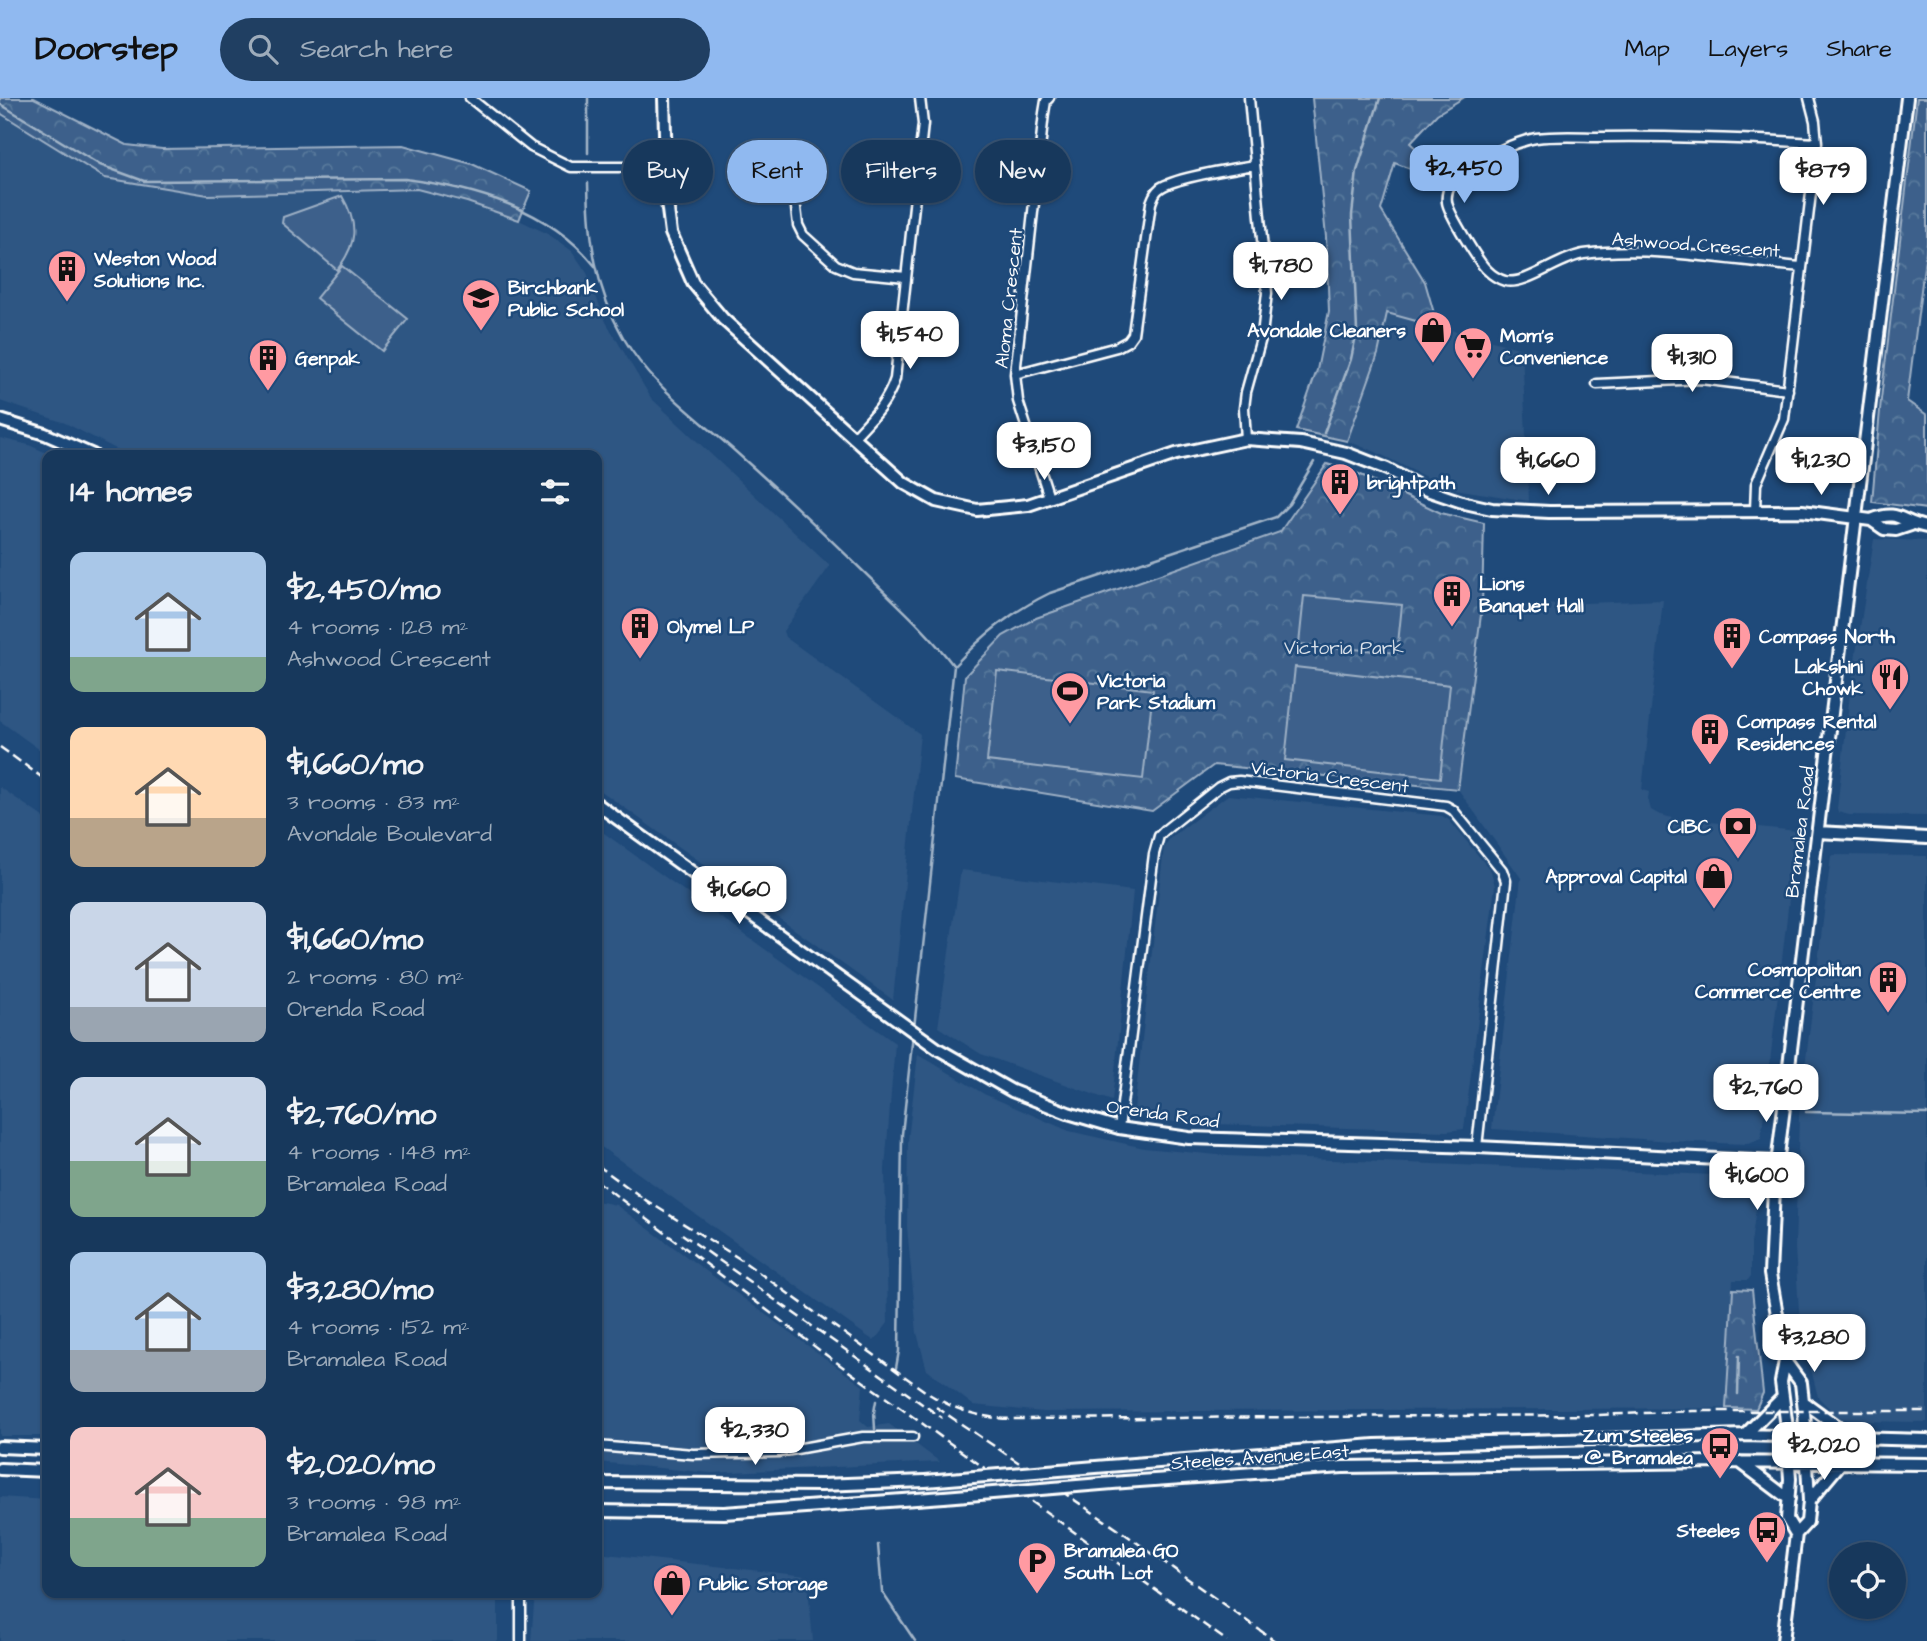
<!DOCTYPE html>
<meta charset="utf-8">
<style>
body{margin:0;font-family:"Architects Daughter",sans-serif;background:#203f62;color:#f1f3f6;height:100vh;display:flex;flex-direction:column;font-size:26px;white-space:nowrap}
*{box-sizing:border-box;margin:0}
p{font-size:23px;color:#9eacbb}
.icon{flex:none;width:38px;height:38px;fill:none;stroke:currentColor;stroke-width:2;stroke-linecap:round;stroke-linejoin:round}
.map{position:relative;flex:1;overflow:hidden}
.details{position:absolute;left:42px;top:352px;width:560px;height:1148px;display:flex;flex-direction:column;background:#17385c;border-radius:14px;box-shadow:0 2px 5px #0004,0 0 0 2px #365272}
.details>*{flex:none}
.top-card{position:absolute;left:623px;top:42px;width:665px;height:63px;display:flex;gap:14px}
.controls{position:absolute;left:1829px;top:1444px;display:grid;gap:14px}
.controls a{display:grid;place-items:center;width:77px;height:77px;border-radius:50%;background:#17385c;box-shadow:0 2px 5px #0004,0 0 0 2px #365272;font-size:35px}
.price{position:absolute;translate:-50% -60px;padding:0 16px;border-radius:14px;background:#fff;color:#222;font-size:23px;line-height:46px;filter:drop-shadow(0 2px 4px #0008)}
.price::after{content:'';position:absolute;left:50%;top:42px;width:21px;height:16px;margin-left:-10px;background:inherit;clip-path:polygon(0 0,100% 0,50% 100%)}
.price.active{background:#90b9f0;color:#111}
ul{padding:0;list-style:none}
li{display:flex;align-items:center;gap:21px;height:175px;padding:0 28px}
li span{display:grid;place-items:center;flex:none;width:196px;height:140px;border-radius:14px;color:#555}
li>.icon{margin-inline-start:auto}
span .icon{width:84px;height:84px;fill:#fffc;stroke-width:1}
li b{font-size:30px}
h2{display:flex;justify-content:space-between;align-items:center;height:84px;padding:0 28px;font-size:30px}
.chip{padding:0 24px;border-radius:32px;background:#17385c;box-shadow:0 2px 5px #0004,0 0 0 2px #365272;font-size:24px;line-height:63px}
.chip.active{background:#90b9f0;color:#111}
header{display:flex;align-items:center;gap:42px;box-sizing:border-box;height:98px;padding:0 35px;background:#90b9f0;color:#111}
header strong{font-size:33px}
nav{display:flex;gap:38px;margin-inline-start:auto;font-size:24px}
.search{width:490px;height:63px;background:#203f62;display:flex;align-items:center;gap:18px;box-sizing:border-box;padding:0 24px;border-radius:38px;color:#9eacbb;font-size:26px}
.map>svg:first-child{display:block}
.built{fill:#2e5683}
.park{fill:url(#park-crowns);stroke:#9eb0c5;stroke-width:2}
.pitch{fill:#3c618b;stroke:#9eb0c5;stroke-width:2}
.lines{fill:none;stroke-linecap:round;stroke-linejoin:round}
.stream{stroke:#a3b5c8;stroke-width:2.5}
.street-casing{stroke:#fff;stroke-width:13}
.secondary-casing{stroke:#fff;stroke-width:16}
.street{stroke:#1f4a7a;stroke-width:8}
.secondary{stroke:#1f4a7a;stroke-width:10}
.rail{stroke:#fff;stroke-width:2.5;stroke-dasharray:10 5;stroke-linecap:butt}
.secondary-bridge-casing{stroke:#fff;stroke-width:16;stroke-linecap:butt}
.secondary-bridge{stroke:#1f4a7a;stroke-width:10}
.labels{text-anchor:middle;stroke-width:5;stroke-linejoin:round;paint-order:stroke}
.street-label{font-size:19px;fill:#fff;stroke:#1f4a7a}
.poi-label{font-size:19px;font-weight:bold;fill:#fff;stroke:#1f4a7a;text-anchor:start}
.park-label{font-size:19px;fill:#d8dfe8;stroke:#1f4a7a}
</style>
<header>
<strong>Doorstep</strong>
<div class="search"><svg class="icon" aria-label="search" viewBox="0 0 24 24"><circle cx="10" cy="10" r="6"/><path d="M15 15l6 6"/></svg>Search here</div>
<nav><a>Map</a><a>Layers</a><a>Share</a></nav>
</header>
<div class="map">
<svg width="1927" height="1543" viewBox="0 0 1927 1543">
<defs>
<pattern id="park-crowns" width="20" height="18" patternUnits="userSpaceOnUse" patternTransform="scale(1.75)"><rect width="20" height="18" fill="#3c618b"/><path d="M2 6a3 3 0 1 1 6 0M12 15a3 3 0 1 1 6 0" fill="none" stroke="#59799c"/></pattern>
</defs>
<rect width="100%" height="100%" fill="#1f4a7a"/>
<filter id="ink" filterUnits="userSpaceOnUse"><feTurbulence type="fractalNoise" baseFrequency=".0143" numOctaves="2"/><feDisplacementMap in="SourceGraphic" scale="14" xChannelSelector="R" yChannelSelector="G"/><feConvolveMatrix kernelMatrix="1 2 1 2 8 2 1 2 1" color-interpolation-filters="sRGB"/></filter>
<g filter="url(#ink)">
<!-- built -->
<path class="built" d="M0 15 105 80 208 97 417 91 467 104 519 122 548 136 572 153 587 175 606 224 651 300 830 468 783 533 785 539 920 636 893 902 597 690V357H128L65 325 0 303Z
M1387 215 1522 251 1529 403 1455 391 1434 383 1376 354 1347 343 1378 256Z
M0 340 29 347 51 357H47V657L0 623Z
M1874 441 1927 443V718L1849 717 1838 714 1837 711 1851 587Z
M1663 502 1642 692 1649 694 1648 701 1651 712 1658 716 1672 720 1797 733 1761 1041 1744 1046 1671 1043 1492 1031 1521 780 1458 691 1482 509Z
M0 689 47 722V1338H0Z
M1228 697 1442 718 1449 722 1491 773 1495 788 1464 1031 1447 1033 1180 1025 1139 1017 1136 1014 1134 1011 1164 749 1170 740Z
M597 730 895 945 885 1071 888 1225 874 1243 597 1046Z
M1834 757 1927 758V1324L1850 1323 1838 1319 1818 1299 1800 1228 1795 1150 1799 1018 1831 758Z
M961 772 1133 793 1112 1003 981 956 938 929Z
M918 956 984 996 1069 1033 1144 1050 1228 1058 1740 1078 1754 1084 1758 1097 1751 1145V1178L1748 1182H1733L1726 1310 1043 1314 973 1307 927 1272 917 1235 907 1129 908 1042Z
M597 1103 616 1107 863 1288 860 1322 868 1329 889 1326 940 1364 711 1375 597 1364Z
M0 1399 47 1402V1494L498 1495V1543H0Z
M597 1455 807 1478 813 1543H531L535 1495 597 1494Z"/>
<!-- park -->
<path class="park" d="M0 0H34L127 47 162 51 403 47 472 66 531 93 519 122 467 104 417 91 208 97 105 80 0 15Z
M1312 0H1463L1437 16 1410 45 1448 79 1446 85 1395 65 1381 112 1425 184 1438 229 1387 215 1378 256 1347 343 1296 332 1317 272 1329 213 1326 139Z
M1917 0H1927V145L1907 303 1927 317V411L1872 404 1881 301Z
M1327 366 1359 376 1441 415 1484 425 1482 509 1458 691 1214 667 1152 713 955 681 965 578 1003 538 1036 520 1280 434Z
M1733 1191 1752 1192 1763 1295 1756 1311 1726 1310Z"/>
<!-- pitch -->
<path class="pitch" d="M342 98C359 127 357 146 337 172L282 125 283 119Z
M342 168 408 221 382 253 316 200Z
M1304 498 1402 507 1397 555 1299 546Z
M1295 569 1450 587 1440 680 1285 662Z
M997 573 1153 592 1143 681 987 663Z"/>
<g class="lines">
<!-- stream -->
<path class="stream" d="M588 0V55
M0 6 100 67 144 83 405 81C475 90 550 111 595 168
M588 85C589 140 595 190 623 239 651 288 696 318 737 355 782 395 826 437 869 479 898 507 928 534 953 567
M1324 335 1351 261 1357 233 1352 117 1357 73 1380 0
M914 930 954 568C983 537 1011 514 1050 495L1276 419 1289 406 1314 364
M1806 1014 1927 1016
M896 1270 899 1253 902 1036 913 936
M1738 1296 1739 1258
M875 1331 874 1314 876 1303
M878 1447 882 1494 915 1543"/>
<!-- street casing -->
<g class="street-casing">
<path id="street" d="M470 0 531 49 571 69H666
M1049 0 1046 3 1044 15 1015 276 1018 303 1049 399
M796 110 798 127 803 137 836 167 853 174 906 179
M1801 169C1732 163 1653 147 1584 156 1560 159 1526 188 1505 183 1498 181 1492 177 1487 172 1479 165 1448 114 1447 104 1445 91 1454 80 1464 73 1482 60 1514 44 1536 40 1558 37 1583 39 1605 39 1676 38 1746 41 1817 45
M1015 276 1117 249 1128 243 1133 236 1151 105C1153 100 1154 95 1159 91 1171 80 1236 70 1255 67
M1597 286 1701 281 1788 292
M853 340C871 321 887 306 895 281L923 26 920 0
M1246 341 1244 310 1246 294 1262 237 1267 195 1249 0
M1755 413 1756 386 1784 321 1817 45 1815 23 1809 0
M1119 1030 1154 756 1159 738 1165 732 1219 689 1229 684 1239 683 1446 708 1453 712 1502 772 1506 783 1477 1049
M597 1348 693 1356 779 1354 863 1339H913
M521 1543V1494"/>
</g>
<!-- secondary casing -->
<g class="secondary-casing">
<path id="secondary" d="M664 0 667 104 671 135 693 185 723 221 865 350 904 385 936 403 977 412 1028 407 1176 356 1246 341 1301 345 1346 355 1387 371 1424 391 1465 405 1492 411 1549 414 1802 413 1871 422 1884 431 1896 432 1911 427
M0 322 45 336 93 357
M1871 422C1900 410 1900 425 1927 429
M597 706 938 951 1012 993 1068 1015 1119 1030 1189 1040 1477 1049 1778 1064
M1818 734 1927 740
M1785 1263 1801 1285 1804 1312 1809 1403 1807 1424 1796 1436
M1804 1304 1855 1341
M1745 1337 1783 1299
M0 1349 47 1351
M1740 1364 1789 1401
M1108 1368 1375 1347 1745 1337 1927 1342
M0 1371 47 1373
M1125 1384 1343 1369 1718 1364 1927 1366
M597 1385 821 1387 925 1383
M1809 1403 1840 1366
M597 1413 724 1415 944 1399
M1783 1543 1796 1436 1787 1421 1790 1381 1786 1322 1781 1284 1785 1263 1770 1176 1774 1091 1907 0"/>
</g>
<!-- street -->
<use href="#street" class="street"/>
<!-- secondary -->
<use href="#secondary" class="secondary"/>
<!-- rail -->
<path class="rail" d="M0 649 47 683
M597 1067 651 1106
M597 1083 822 1254 1227 1543
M644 1101 740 1161 929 1296C957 1313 983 1321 1016 1321L1599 1317 1693 1313H1927
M682 1136 942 1320
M936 1309 1122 1434 1275 1543"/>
<!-- secondary-bridge casing -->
<g class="secondary-bridge-casing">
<path id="secondary-bridge" d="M925 1383 1108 1368
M944 1399 1125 1384"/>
</g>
<!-- secondary-bridge -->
<use href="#secondary-bridge" class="secondary-bridge"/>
</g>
</g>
<!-- icons -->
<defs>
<g id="building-pin" transform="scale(2.0125)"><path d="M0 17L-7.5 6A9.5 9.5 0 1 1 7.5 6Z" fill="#ff9aa2" stroke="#1f4a7a"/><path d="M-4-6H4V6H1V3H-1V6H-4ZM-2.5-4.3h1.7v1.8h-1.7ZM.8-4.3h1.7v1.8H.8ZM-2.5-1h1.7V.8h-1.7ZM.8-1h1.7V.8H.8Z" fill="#111"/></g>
<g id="school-pin" transform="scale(2.0125)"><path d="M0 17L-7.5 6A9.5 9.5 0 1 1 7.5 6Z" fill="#ff9aa2" stroke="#1f4a7a"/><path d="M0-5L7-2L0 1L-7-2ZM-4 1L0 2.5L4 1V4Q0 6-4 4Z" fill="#111"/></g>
<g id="shop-pin" transform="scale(2.0125)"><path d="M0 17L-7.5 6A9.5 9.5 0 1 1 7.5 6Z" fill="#ff9aa2" stroke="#1f4a7a"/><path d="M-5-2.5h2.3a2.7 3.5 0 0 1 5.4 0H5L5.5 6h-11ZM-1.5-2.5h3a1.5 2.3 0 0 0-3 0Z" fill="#111"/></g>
<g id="supermarket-pin" transform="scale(2.0125)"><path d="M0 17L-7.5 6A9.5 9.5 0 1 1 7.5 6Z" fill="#ff9aa2" stroke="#1f4a7a"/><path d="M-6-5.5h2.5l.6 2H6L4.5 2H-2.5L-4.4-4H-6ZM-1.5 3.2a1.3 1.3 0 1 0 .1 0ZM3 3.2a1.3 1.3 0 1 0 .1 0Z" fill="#111"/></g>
<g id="restaurant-pin" transform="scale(2.0125)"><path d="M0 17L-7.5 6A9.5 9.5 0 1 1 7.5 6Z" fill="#ff9aa2" stroke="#1f4a7a"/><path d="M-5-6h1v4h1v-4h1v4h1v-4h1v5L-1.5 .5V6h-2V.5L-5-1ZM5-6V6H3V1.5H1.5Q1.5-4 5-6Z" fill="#111"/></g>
<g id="stadium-pin" transform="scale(2.0125)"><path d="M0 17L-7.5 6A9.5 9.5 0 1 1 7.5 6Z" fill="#ff9aa2" stroke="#1f4a7a"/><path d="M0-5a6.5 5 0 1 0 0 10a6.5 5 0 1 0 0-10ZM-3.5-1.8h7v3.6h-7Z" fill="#111"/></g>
<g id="bank-pin" transform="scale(2.0125)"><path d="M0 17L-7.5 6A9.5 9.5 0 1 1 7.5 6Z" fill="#ff9aa2" stroke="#1f4a7a"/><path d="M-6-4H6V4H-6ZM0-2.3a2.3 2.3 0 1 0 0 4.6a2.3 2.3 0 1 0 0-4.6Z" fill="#111"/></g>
<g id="bus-pin" transform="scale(2.0125)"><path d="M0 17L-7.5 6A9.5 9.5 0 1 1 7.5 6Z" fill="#ff9aa2" stroke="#1f4a7a"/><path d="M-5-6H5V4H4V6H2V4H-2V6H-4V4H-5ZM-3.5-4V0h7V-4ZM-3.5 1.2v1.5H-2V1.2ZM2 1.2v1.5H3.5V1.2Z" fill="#111"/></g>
<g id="parking-pin" transform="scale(2.0125)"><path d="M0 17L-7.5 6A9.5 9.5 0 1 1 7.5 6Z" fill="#ff9aa2" stroke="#1f4a7a"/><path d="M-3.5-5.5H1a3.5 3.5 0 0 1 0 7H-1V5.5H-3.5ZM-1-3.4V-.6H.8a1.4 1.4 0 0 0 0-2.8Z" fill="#111"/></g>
</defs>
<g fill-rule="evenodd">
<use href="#building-pin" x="67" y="171"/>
<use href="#school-pin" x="481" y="200"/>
<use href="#shop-pin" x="1433" y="232"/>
<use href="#supermarket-pin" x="1473" y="248"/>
<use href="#building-pin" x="268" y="260"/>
<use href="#building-pin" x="1340" y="384"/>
<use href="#building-pin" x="1452" y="496"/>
<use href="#building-pin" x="640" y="528"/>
<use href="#building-pin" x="1732" y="538"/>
<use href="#restaurant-pin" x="1890" y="579"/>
<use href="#stadium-pin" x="1070" y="593"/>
<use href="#building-pin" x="1710" y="634"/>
<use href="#bank-pin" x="1738" y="728"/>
<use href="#shop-pin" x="1714" y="778"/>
<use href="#building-pin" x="1888" y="882"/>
<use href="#bus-pin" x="1720" y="1348"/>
<use href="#bus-pin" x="1767" y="1432"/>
<use href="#parking-pin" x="1037" y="1463"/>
<use href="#shop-pin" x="672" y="1485"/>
</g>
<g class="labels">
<!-- street labels -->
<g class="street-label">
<text transform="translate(1696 146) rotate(4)" y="7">Ashwood Crescent</text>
<text transform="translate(1008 200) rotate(-84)" y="7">Aloma Crescent</text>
<text transform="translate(1330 678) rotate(7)" y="7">Victoria Crescent</text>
<text transform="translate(1799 734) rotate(-83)" y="7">Bramalea Road</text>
<text transform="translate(1163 1015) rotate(8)" y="7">Orenda Road</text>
<text transform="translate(1260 1358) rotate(-4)" y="7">Steeles Avenue East</text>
</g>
<!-- poi labels -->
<g class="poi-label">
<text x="94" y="167">Weston Wood<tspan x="94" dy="22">Solutions Inc.</tspan></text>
<text x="508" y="196">Birchbank<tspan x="508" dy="22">Public School</tspan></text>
<text x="1406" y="239" text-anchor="end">Avondale Cleaners</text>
<text x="1500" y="244">Mom's<tspan x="1500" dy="22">Convenience</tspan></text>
<text x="295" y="267">Genpak</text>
<text x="1367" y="391">brightpath</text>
<text x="1479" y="492">Lions<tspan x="1479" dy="22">Banquet Hall</tspan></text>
<text x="667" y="535">Olymel LP</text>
<text x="1759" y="545">Compass North</text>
<text x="1863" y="575" text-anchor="end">Lakshini<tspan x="1863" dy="22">Chowk</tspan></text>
<text x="1097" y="589">Victoria<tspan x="1097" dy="22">Park Stadium</tspan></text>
<text x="1737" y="630">Compass Rental<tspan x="1737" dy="22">Residences</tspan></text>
<text x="1711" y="735" text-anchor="end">CIBC</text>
<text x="1687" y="785" text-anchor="end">Approval Capital</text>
<text x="1861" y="878" text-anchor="end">Cosmopolitan<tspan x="1861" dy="22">Commerce Centre</tspan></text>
<text x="1693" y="1344" text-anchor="end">Zum Steeles<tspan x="1693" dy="22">@ Bramalea</tspan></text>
<text x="1740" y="1439" text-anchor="end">Steeles</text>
<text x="1064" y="1459">Bramalea GO<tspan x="1064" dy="22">South Lot</tspan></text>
<text x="699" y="1492">Public Storage</text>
</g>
<!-- park labels -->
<g class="park-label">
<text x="1344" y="556">Victoria Park</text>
</g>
</g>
</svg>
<div class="controls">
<a><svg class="icon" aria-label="locate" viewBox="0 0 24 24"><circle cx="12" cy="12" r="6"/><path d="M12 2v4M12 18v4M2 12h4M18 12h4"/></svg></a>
</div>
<b class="price active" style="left:1464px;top:107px">$2,450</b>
<b class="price" style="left:1823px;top:109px">$879</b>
<b class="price" style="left:1281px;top:204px">$1,780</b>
<b class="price" style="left:910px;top:273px">$1,540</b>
<b class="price" style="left:1692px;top:296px">$1,310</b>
<b class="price" style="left:1044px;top:384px">$3,150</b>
<b class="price" style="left:1548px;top:399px">$1,660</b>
<b class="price" style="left:1821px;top:399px">$1,230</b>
<b class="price" style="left:739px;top:828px">$1,660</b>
<b class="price" style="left:1766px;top:1026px">$2,760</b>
<b class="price" style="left:1757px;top:1114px">$1,600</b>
<b class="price" style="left:1814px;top:1276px">$3,280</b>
<b class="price" style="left:755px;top:1369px">$2,330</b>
<b class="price" style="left:1824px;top:1384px">$2,020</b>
<div class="top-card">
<a class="chip">Buy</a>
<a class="chip active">Rent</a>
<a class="chip">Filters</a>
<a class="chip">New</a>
</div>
<section class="details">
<h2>14 homes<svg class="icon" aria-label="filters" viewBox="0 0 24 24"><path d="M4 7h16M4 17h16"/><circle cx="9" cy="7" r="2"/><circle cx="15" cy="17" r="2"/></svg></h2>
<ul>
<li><span style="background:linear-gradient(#a9c7e8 75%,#7fa58c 0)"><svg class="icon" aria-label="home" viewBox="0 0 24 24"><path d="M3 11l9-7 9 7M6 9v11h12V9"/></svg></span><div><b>$2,450/mo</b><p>4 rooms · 128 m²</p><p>Ashwood Crescent</p></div></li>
<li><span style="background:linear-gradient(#ffd9b3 65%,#b9a48a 0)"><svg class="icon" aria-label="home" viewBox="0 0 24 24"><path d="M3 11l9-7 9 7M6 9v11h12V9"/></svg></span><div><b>$1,660/mo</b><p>3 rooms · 83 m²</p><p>Avondale Boulevard</p></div></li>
<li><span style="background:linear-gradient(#c9d6e8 75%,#9aa5b1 0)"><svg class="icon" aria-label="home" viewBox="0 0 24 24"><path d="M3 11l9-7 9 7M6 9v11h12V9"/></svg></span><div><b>$1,660/mo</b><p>2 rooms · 80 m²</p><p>Orenda Road</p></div></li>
<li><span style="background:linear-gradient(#c9d6e8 60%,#7fa58c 0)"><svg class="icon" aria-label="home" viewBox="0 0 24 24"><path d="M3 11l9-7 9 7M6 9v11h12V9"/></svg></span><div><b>$2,760/mo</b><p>4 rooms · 148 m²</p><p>Bramalea Road</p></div></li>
<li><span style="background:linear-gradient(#a9c7e8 70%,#9aa5b1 0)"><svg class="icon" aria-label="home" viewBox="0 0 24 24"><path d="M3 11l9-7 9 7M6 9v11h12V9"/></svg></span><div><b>$3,280/mo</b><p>4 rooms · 152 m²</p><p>Bramalea Road</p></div></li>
<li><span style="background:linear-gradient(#f6c9c9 65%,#7fa58c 0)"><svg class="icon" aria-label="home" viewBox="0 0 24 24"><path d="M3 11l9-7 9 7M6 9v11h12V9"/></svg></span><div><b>$2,020/mo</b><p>3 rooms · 98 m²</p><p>Bramalea Road</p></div></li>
</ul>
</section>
</div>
